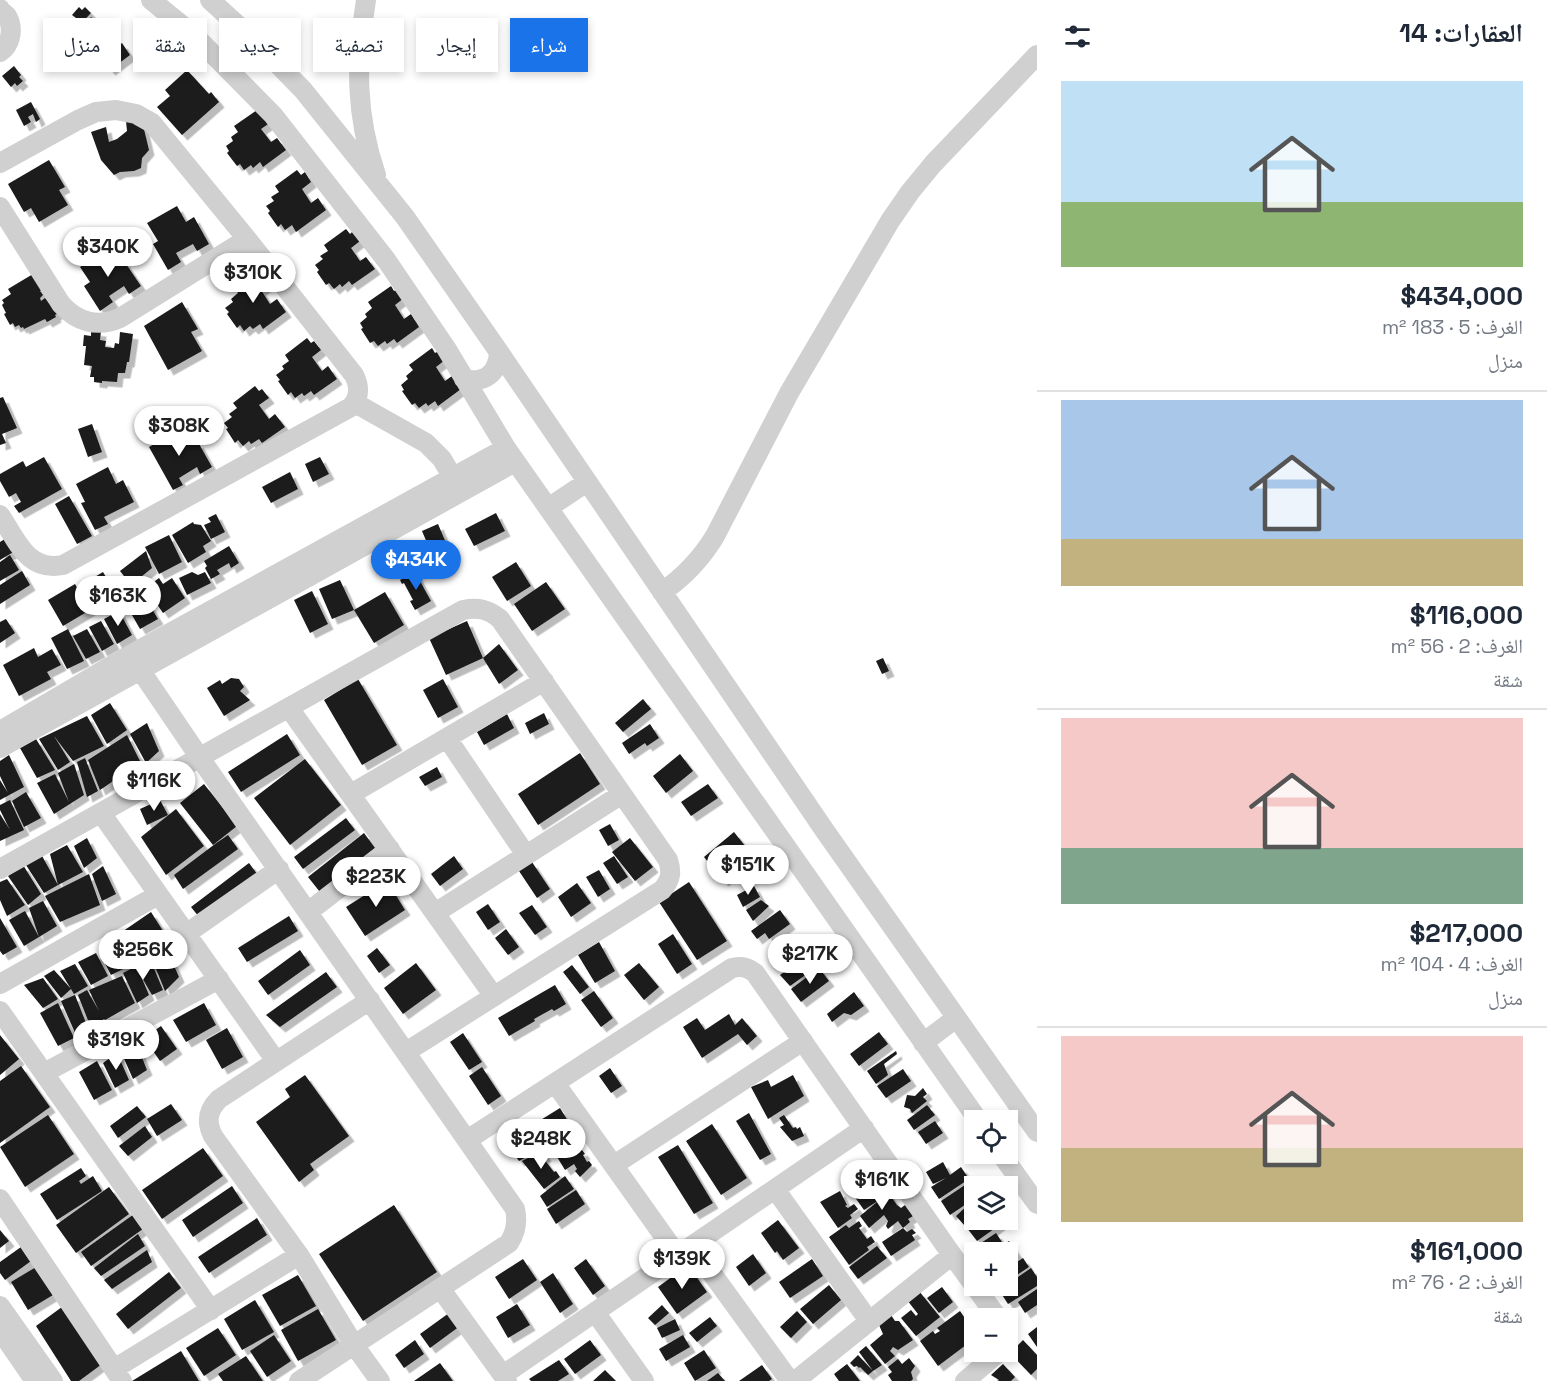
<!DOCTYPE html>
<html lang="ar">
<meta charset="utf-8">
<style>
body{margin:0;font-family:"Space Grotesk","Noto Naskh Arabic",sans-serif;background:#f2f2f3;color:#1f2937;direction:rtl;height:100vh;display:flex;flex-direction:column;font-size:22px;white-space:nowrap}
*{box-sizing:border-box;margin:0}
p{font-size:20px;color:#747a83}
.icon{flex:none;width:33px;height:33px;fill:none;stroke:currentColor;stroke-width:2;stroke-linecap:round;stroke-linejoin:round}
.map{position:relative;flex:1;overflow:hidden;direction:ltr}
.side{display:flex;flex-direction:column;background:#fff;width:510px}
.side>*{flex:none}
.hud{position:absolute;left:18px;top:18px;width:570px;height:54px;direction:rtl;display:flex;gap:12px}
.buttons{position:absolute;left:964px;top:1110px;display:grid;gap:12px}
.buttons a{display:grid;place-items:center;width:54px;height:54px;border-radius:0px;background:#fff;box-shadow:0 3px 9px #0003;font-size:30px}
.price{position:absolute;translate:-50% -51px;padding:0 14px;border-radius:21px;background:#fff;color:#222;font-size:20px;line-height:39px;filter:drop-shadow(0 2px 3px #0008)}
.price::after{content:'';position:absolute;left:50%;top:36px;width:18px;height:14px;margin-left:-9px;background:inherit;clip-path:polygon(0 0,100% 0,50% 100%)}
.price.active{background:#1a73e8;color:#fff}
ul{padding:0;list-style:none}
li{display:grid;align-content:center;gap:12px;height:318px;padding:0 24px}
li+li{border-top:2px solid #e0e1e3}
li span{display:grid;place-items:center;height:186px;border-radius:0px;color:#555}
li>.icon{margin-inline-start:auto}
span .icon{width:108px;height:108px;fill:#fffc;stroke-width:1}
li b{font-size:26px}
h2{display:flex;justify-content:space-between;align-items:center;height:72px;padding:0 24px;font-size:26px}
.chip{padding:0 21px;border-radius:0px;background:#fff;box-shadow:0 3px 9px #0003;font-size:21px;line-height:54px}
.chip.active{background:#1a73e8;color:#fff}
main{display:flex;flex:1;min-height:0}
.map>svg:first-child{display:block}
.building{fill:#1a1a1a;filter:url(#shadow)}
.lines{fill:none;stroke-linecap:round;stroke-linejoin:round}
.minor{stroke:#d0d0d0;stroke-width:20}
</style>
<main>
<section class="side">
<h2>العقارات: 14<svg class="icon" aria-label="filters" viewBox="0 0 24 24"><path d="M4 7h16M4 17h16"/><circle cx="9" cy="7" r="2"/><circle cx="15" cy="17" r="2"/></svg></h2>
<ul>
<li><span style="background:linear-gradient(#bfe0f5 65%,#8fb573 0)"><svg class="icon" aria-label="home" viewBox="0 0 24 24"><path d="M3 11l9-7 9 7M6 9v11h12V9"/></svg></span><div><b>$434,000</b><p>الغرف: 5 · 183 m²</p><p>منزل</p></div></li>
<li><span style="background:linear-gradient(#a9c7e8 75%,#c2b280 0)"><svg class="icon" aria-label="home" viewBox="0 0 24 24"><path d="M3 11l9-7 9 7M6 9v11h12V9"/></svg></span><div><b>$116,000</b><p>الغرف: 2 · 56 m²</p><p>شقة</p></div></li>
<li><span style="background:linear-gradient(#f6c9c9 70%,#7fa58c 0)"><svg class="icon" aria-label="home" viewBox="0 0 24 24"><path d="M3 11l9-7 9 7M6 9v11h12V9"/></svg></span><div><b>$217,000</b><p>الغرف: 4 · 104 m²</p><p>منزل</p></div></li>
<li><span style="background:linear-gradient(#f6c9c9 60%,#c2b280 0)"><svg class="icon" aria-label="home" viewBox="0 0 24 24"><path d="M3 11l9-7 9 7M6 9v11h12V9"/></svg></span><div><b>$161,000</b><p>الغرف: 2 · 76 m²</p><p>شقة</p></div></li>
</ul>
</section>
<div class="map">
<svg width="1037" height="1381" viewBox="0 0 1037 1381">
<defs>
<filter id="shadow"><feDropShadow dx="5.5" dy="5.5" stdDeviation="0" flood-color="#0004"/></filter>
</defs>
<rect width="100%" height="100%" fill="#fff"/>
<!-- building -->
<path class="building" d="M79 7 82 10 85 7 91 13 77 28 71 23 76 18 72 15Z
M91 17 102 25 89 45 78 38Z
M109 32 115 37 101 54 91 45 98 36 103 40Z
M122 43 130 55 110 70 101 59Z
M14 66 21 75 19 77 23 81 17 86 15 83 11 87 2 76Z
M187 70 209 94 211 92 219 102 182 135 157 107 170 96 165 90Z
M31 102 40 119 36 122 33 114 28 117 31 122 24 126 16 110Z
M257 110 271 122 261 129 271 142 277 138 286 150 263 167 260 162 253 168 251 165 244 170 240 164 237 166 227 153 229 151 226 146 233 141 231 137 238 132 234 126Z
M126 121H142L149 150 142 158 141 168 134 171 120 172 114 175 101 160 91 132 106 127 109 142 117 139 127 131Z
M49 160 65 187 59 190 68 205 39 222 31 208 24 212 8 184Z
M297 170 301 175 305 172 311 182 302 189 311 203 318 198 326 210 296 232 292 225 285 230 281 224 278 227 268 213 270 211 266 206 274 201 271 197 279 192 275 186Z
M177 206 186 222 194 217 209 244 197 251 193 244 176 253 181 262 168 270 153 244 158 241 147 223Z
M346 229 350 234 353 231 360 241 351 248 360 261 366 257 375 269 352 285 349 281 342 287 340 284 334 289 329 283 326 285 317 272 319 270 315 265 323 259 320 256 328 251 324 245Z
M108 248 119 265 124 261 141 286 129 294 124 286 109 296 113 302 100 311 84 286 90 282 80 267Z
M38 271 47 286 40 291 43 295 40 298 41 301 45 298 49 303 56 299 63 310 55 315 56 317 47 322 45 319 24 329 23 327 21 328 19 325 15 327 13 323 10 325 4 314 6 313 2 305 4 303 2 300 11 294 8 289Z
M256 271 260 276 263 273 270 283 261 290 270 304 277 299 286 312 263 329 260 324 253 329 250 326 244 331 240 325 237 328 227 314 229 312 225 308 233 302 231 299 238 293 234 287Z
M391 286 394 291 398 289 404 298 395 305 404 319 411 314 419 327 397 343 394 339 387 344 385 341 378 346 374 341 370 343 361 329 363 328 360 323 367 317 365 314 372 308 368 302Z
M182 302 198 329 191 332 202 351 168 370 144 326Z
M91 330 101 331 100 340 106 341 105 347 114 348 115 343 119 344 120 332 133 334 129 362H127L125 373H118L117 382 102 381V383L94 382V377H90L92 366 84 365 86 346H83L84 335 91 336Z
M307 338 311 343 314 341 321 350 312 357 322 371 328 366 337 379 314 395 311 391 304 396 302 393 295 398 291 392 288 395 278 381 280 380 276 375 284 369 282 366 289 361 285 355Z
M432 348 435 353 439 351 445 360 436 367 445 381 452 376 461 389 438 406 435 401 428 406 426 403 419 408 415 403 412 405 402 391 404 390 401 385 408 379 406 376 413 370 409 365Z
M255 386 259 391 262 389 269 398 259 405 269 419 275 414 285 427 262 443 259 439 251 444 249 441 243 446 238 440 235 443 226 429 228 428 224 423 232 417 229 414 237 408 233 403Z
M3 397 17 428 2 434 6 443 0 445V398Z
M92 424 102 452 88 457 78 429Z
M182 428 192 445 198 442 212 467 200 474 197 467 179 478 183 485 173 490 149 447Z
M44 457 62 489 19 513 14 506 21 502 16 493 9 497 0 481V474L23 461 26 467Z
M320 457 329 474 313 482 305 464Z
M108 467 116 484 123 480 134 502 104 517 108 524 95 530 81 503 85 502 76 484Z
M290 472 298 489 271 503 262 487Z
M69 496 92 536 77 544 55 504Z
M496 513 505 531 474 546 465 529Z
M216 514 225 532 211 539 204 525 211 522 208 518Z
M193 522 194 524 201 525 211 541 203 546 206 552 188 563 172 535Z
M438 524 449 550 433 557 422 531Z
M169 535 182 562 159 574 145 547Z
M8 537 15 551 0 560V542Z
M229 546 239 563 231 568 229 563 217 570 220 574 211 579 205 568 207 566 204 561Z
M396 549 397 552 400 550 405 559 403 561 409 572 398 577 387 557 392 554 391 552Z
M146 551 152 568 131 585 120 571Z
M10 555 19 570 0 581V562Z
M516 562 531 586 507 601 492 577Z
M22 571 30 585 0 604V585Z
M103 572 116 594 97 605 83 584Z
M192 572 198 575 205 572 211 583 187 595 179 578Z
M415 572 431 601 415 610 410 601 413 600 404 583 402 584 400 580Z
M159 578 163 584 172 578 185 598 163 613 146 588Z
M340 580 354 610 332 619 319 589Z
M546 582 565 609 532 631 514 604Z
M75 584 90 610 63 626 48 600Z
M141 591 158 619 140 629 124 601Z
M312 591 328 624 310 633 294 600Z
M385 592 404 625 374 643 354 610Z
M119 611 132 635 117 644 104 619Z
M6 619 15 633 0 643V622Z
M101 621 114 644 102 651 89 627Z
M467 621 483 658 446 675 429 638Z
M68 629 84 661 67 669 51 638Z
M87 629 100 652 86 659 73 636Z
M499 644 518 670 499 684 483 658Z
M34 648 38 657 52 649 61 665 47 672 51 679 19 696 3 665Z
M883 658 889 671 882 674 876 661Z
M231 678 239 679 244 687 240 691 250 700 224 716 207 688 220 680 222 684Z
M358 679 397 745 362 765 324 700Z
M443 679 458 707 438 718 423 690Z
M643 699 651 709 623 732 615 723Z
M110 703 127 730 107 744 91 715Z
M544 713 549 724 530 734 525 723Z
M507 714 514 728 484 745 477 732Z
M87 716 104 746 73 761 54 736 70 762 58 770 39 739Z
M147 723 159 751 146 763 130 734Z
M650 724 659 738 647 746 645 743 629 754 622 743Z
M287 734 300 755 241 792 228 772Z
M127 735 142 765 119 777 100 790 88 760Z
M36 739 55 770 37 778 20 748Z
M580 753 600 784 538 825 518 794Z
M680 754 693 771 666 793 653 776Z
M9 755 24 787 0 800V780L8 793 0 776V761Z
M85 758 98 791 87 797 77 762Z
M305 759 341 805 290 845 254 798Z
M74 764 84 795 54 814 37 783 55 774 69 802 58 773Z
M437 767 442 777 425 786 419 777Z
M204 784 237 826 213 845 180 803Z
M708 784 718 798 691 816 681 802Z
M26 792 41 818 24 827 12 801Z
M10 800 24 830 0 841V814L10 830 0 810V805Z
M160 800 168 815 147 825 140 809Z
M176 809 204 846 166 875 141 837Z
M346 818 355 830 303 869 294 857Z
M610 824 619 840 608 846 599 830Z
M734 832 753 856 723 881 704 857Z
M364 833 375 848 320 892 308 877Z
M228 835 238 849 183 889 174 875 215 844Z
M87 838 97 858 84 868 74 846Z
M630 838 653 867 635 881 612 852Z
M67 845 83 872 58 885 50 854Z
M41 854 58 885 44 893 26 865Z
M454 856 463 869 440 886 431 874Z
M614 856 628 877 617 884 603 863Z
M532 862 550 889 537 898 519 871Z
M249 863 260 878 203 922 191 907Z
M23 865 41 894 28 905 8 876Z
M103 866 116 894 102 901 92 874Z
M599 870 610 889 598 897 586 877Z
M89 874 100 905 60 922 45 896Z
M7 879 25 905 7 916 0 900V882Z
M387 881 405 910 365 936 346 907Z
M689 882 727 941 697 960 659 902Z
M577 883 591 903 571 917 558 897Z
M754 886 760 897 743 907 737 895Z
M761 900 769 906 753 921 746 910Z
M43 901 57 926 39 937 29 908Z
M488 904 500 922 488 930 476 912Z
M532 905 547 927 535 935 519 913Z
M780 910 790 924 769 939 765 933 757 939 751 931Z
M25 911 39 937 24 946 9 920Z
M151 912 170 942 153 954 111 975 99 952 119 941 116 936Z
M289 916 298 931 247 962 238 948Z
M0 918 17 947 3 955 0 951Z
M506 929 519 947 508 955 495 938Z
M673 934 692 964 677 974 658 944Z
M599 942 615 971 595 983 578 955Z
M377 948 390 965 379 973 367 956Z
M167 950 179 977 165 991 152 959Z
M300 950 310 965 268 995 258 981Z
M96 953 108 976 91 985 78 962Z
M809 954 818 966 790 986 780 975Z
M150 959 163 990 152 995 140 974 149 995 137 1003 123 973Z
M416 963 436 990 403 1014 384 988Z
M639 963 659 987 644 1000 624 975Z
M75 964 88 986 74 994 60 971Z
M572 965 589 987 580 994 563 972Z
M819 968 829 981 801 1002 791 989Z
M54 970 71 989 61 998 44 976Z
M326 972 337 987 280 1027 266 1015Z
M122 976 135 1003 105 1020 104 1019 91 1028 78 995 87 990 99 1011 89 990Z
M43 978 58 999 43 1008 24 985Z
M555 985 566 1004 554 1011 552 1009 534 1019 535 1021 509 1036 498 1018Z
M594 991 613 1018 601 1027 581 1000Z
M854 992 864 1006 851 1015 844 1013 832 1022 827 1014Z
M75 995 88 1028 76 1035 61 1001Z
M58 1003 74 1038 58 1046 40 1013Z
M204 1003 216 1025 186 1042 173 1020Z
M729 1014 735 1025 742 1018 757 1036 747 1045 738 1034 702 1058 683 1027 697 1018 705 1030Z
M161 1026 177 1049 160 1061 144 1038Z
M227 1028 243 1057 222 1069 206 1040Z
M879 1032 888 1044 859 1066 850 1054Z
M463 1033 482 1062 469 1070 450 1042Z
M0 1035 19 1059 0 1075Z
M134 1038 147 1070 133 1079 118 1045Z
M896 1051 897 1054 884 1064 888 1075 876 1084 867 1071Z
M117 1053 129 1080 115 1088 103 1063Z
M97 1061 112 1090 94 1100 79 1072Z
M21 1066 50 1107 0 1143V1081Z
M482 1067 501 1096 488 1105 469 1076Z
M610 1068 622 1086 611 1093 599 1076Z
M903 1069 911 1081 886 1098 877 1086Z
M305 1075 349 1136 310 1164 314 1170 299 1182 256 1122 290 1097 285 1089Z
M793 1075 804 1096 768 1119 751 1087 768 1080 771 1087Z
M923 1088 927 1094 923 1097 927 1101 912 1113 910 1109 904 1107 907 1095 915 1096Z
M171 1104 182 1120 157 1136 147 1119Z
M927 1105 935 1115 914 1130 907 1120Z
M137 1106 146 1117 118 1138 110 1126Z
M560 1108 568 1121 539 1140 531 1126Z
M749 1113 771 1154 760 1160 736 1121Z
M48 1115 74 1154 25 1187 0 1147Z
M784 1115 793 1128 796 1127 797 1129 800 1127 804 1136 792 1141 780 1127 784 1125 779 1118Z
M935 1121 943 1133 926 1144 918 1132Z
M712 1124 747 1178 721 1195 686 1141Z
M145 1126 152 1137 128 1156 119 1146Z
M567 1133 575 1144 569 1149 572 1154 578 1150 580 1151 582 1150 585 1154 583 1155 587 1162 589 1161 592 1165 580 1177 575 1171 577 1169 574 1164 565 1170 551 1147Z
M532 1136 540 1149 519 1161 512 1151Z
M678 1145 713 1203 694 1214 658 1157Z
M203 1148 223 1176 162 1219 142 1190Z
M542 1151 546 1156 543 1158 554 1172 556 1171 560 1177 544 1189 522 1161Z
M943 1162 950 1175 961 1167 969 1179 939 1199 931 1187 946 1178 933 1184 926 1172Z
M81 1168 86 1176 79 1181 81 1184 93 1176 102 1191 57 1220 40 1194Z
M865 1172 874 1183 879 1180 897 1205 901 1208 905 1205 913 1216 908 1219 910 1222 903 1228 907 1232 912 1229 916 1233 912 1235 915 1240 891 1256 882 1242 903 1228 898 1221 888 1229 886 1226 888 1221 884 1215 869 1228 860 1216 882 1198 864 1210 847 1186Z
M565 1176 574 1189 547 1207 540 1196Z
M971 1181 975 1187V1198L950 1215 941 1201Z
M232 1186 243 1203 193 1237 182 1220Z
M109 1187 129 1214 76 1253 56 1225Z
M576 1190 585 1204 556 1224 547 1209Z
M840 1191 847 1205 845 1206 848 1208 854 1204 858 1209 850 1215 852 1218 838 1228 820 1202Z
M975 1203V1218L965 1226 956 1216 969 1204Z
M394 1205 437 1272 363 1321 319 1254Z
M137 1212 147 1226 91 1266 81 1252Z
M257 1218 267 1235 209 1273 198 1257Z
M778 1220 799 1248 783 1260 777 1251 775 1253 761 1233Z
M979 1220H997L1001 1224 977 1241 967 1228Z
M859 1221 862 1226 859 1228 867 1239 871 1236 875 1242 867 1247 869 1250 849 1265 829 1237 846 1225 849 1228Z
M0 1230 9 1241 0 1248Z
M996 1233 1002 1242 986 1252H983L978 1245Z
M138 1234 145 1246 101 1276 94 1268Z
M1009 1241 1018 1255 1008 1262V1252H993Z
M877 1246 887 1258 858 1279 849 1267Z
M21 1247 31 1261 5 1280 0 1273V1262Z
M147 1250 152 1262 112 1289 104 1280Z
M753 1254 766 1273 749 1286 736 1267Z
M1023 1258 1029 1267 1008 1281V1268Z
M523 1259 537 1280 509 1299 495 1277Z
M586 1259 605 1286 593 1295 574 1268Z
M812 1259 823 1276 790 1298 779 1282Z
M688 1265 707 1292 677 1314 658 1287Z
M36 1267 53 1295 28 1310 11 1282Z
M1031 1268 1037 1277V1286L1008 1304 999 1290 1005 1286H1008V1284Z
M169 1272 181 1288 128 1329 116 1314Z
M553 1273 573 1304 560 1313 540 1282Z
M298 1275 316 1306 280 1326 262 1295Z
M829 1285 841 1300 813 1324 800 1309Z
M942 1287 953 1302 939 1313 927 1298Z
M1037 1289V1305L1025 1313 1018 1302Z
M919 1291 940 1317 916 1336 901 1318 911 1310 916 1316 918 1314 907 1300Z
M255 1300 274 1332 242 1350 224 1319Z
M66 1304 102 1364 79 1381H71L36 1326Z
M517 1304 530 1325 508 1338 496 1317Z
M662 1305 669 1313 655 1325 648 1318Z
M318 1309 336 1340 298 1361 281 1330Z
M797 1311 807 1322 791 1338 780 1327Z
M960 1311 969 1324 964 1334 970 1342 938 1366 920 1341 933 1331 935 1334 940 1331 937 1328Z
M449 1313 460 1326 430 1348 420 1334Z
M891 1315 895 1321H899L913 1340 898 1350 893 1347 890 1351 895 1356 885 1364 870 1345 883 1334 892 1345 883 1334 879 1325Z
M710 1317 717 1326 697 1342 689 1333Z
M675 1319 680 1330 662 1338 657 1328Z
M1037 1327V1347L1028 1334Z
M218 1328 236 1355 204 1376 186 1348Z
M274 1335 291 1361 267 1377 250 1351Z
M683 1335 690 1347 666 1361 659 1349Z
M415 1340 424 1354 404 1368 395 1355Z
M590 1340 601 1355 575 1374 564 1359Z
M1023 1340 1037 1355V1369L1031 1375 1010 1353Z
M866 1346 882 1365 873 1371 859 1352Z
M704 1350 716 1368 695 1381 684 1363Z
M181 1351 199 1381H132Z
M858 1355 873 1371 868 1375 860 1367 859 1368 857 1366 854 1367 850 1363Z
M246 1356 263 1381H223L218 1374Z
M909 1358 915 1366 911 1372 913 1379 911 1381H892L888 1375 892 1372 888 1367 898 1359 902 1364Z
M559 1360 569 1374 558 1381H531L529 1379Z
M440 1363 453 1381H414Z
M847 1364 860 1381H839L834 1374Z
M1003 1364 1015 1377 1011 1381H998L999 1380 991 1375Z
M762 1365 772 1379 769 1381H739Z
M605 1370 616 1381H593Z
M718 1373 725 1381H707Z"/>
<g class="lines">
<!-- minor -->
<path class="minor" d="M151 0 194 35 273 115 387 261 446 348 506 448 978 1120
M210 0 252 38 303 90 405 217 499 352 825 831 1037 1132
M366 0C356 63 355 113 376 175
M0 9C1 11 6 15 7 16 14 28 11 45 0 52
M0 163 78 120 96 112 116 110 136 114 152 123 247 239 354 375C360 387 360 397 351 407L63 565C27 572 17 540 0 515
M0 207 61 304C77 322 97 328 120 318L247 239
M464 379C485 384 498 373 499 352
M355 403 426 443 442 459 453 478
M548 508 587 482
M662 592C684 577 701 559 715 536L789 393 890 221 910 192 933 164 1037 55
M130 655 200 758 515 1209C518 1222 516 1232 509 1243L299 1381
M289 708 493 995
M0 731 130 655 506 448
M447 738 526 855
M0 748 515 462
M351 794 544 681
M101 813 276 1061
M0 869 463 610C478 607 488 609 500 619L668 860C672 872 671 880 662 890L406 1052
M308 912 390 849
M435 913 622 794
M186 934 279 869
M0 984 158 895
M370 1000 219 1099C207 1111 206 1122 213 1136L299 1255 354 1345 380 1381
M0 1011 211 1310
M923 1043 956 1018
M44 1073 219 979
M555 1083 678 1256
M467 1140 732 968C742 966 747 967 755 973L952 1255 998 1318
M1001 1154 1037 1204
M614 1165 803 1041
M775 1189 869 1321
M0 1199 122 1381
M692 1246 790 1381
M440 1288 507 1381
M0 1306 53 1381
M595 1312 644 1381
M0 1330 35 1381
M114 1369 299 1255
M503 1375 864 1128
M795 1381 952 1255
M965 1381 999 1352"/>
</g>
</svg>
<div class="buttons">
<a><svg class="icon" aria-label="locate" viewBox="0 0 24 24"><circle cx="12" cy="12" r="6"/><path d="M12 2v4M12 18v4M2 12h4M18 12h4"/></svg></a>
<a><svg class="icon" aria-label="layers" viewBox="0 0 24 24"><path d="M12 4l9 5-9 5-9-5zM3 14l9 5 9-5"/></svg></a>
<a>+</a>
<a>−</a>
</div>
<b class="price" style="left:108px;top:278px">$340K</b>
<b class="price" style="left:253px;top:304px">$310K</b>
<b class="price" style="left:179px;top:457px">$308K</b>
<b class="price active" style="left:416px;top:591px">$434K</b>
<b class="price" style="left:118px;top:627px">$163K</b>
<b class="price" style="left:154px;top:812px">$116K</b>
<b class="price" style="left:748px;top:896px">$151K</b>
<b class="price" style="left:376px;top:908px">$223K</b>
<b class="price" style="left:143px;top:981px">$256K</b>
<b class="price" style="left:810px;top:985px">$217K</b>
<b class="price" style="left:116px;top:1071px">$319K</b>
<b class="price" style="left:541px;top:1170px">$248K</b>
<b class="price" style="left:882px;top:1211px">$161K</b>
<b class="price" style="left:682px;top:1290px">$139K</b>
<div class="hud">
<a class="chip active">شراء</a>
<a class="chip">إيجار</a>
<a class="chip">تصفية</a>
<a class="chip">جديد</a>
<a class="chip">شقة</a>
<a class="chip">منزل</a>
</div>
</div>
</main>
